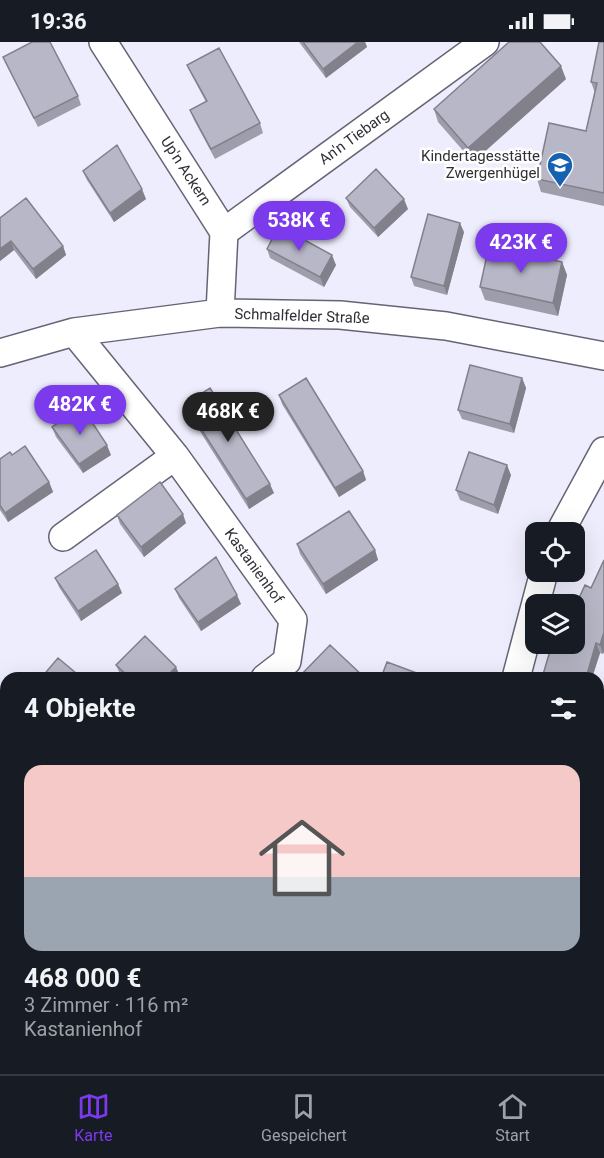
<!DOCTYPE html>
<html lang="de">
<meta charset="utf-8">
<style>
body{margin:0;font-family:Roboto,sans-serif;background:#242831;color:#f1f3f6;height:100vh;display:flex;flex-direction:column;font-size:22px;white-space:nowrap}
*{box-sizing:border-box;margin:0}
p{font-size:20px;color:#9ea1a6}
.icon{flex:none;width:33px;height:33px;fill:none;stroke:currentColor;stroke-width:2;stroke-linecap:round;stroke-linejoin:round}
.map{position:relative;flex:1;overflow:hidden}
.drawer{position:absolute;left:0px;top:630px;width:604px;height:402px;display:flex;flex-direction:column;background:#171b24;border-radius:18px 18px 0 0;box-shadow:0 6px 24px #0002}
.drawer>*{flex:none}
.buttons{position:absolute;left:525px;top:480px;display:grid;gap:12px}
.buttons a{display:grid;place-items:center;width:60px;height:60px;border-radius:12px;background:#171b24;box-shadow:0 6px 24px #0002;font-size:30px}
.price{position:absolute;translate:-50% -51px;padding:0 14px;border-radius:21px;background:#7c3aed;color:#fff;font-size:20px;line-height:39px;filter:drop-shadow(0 2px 3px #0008)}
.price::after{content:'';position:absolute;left:50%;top:36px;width:18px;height:14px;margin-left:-9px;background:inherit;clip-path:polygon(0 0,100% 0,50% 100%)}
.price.on{background:#222;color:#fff}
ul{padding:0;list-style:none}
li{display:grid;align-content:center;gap:12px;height:318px;padding:0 24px}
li+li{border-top:2px solid #363941}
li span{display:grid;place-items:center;height:186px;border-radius:18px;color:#555}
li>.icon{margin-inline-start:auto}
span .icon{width:108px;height:108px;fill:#fffc;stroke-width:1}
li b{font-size:26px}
h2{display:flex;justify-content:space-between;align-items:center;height:72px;padding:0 24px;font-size:26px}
.status{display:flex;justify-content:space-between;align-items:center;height:42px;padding:0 30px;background:#171b24;direction:ltr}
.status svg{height:16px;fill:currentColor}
.menu{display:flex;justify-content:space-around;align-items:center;height:84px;border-top:2px solid #363941;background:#171b24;font-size:16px;color:#9ea1a6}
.menu a{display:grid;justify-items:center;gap:3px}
.menu .on{color:#7c3aed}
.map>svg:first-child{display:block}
.grass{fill:url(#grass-dots)}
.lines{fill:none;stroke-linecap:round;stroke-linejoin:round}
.service-casing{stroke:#666473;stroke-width:16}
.minor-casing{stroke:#666473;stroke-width:30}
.service{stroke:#fff;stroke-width:14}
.minor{stroke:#fff;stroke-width:27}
.wall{fill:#9e9dab}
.shaded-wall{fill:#81808b}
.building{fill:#b8b7c7;stroke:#81808b;stroke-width:1.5}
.labels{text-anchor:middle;stroke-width:5;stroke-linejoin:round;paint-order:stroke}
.street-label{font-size:15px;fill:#313037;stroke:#fff}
.poi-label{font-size:15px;fill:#313037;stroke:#fff;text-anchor:end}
</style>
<div class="status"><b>19:36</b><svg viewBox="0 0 49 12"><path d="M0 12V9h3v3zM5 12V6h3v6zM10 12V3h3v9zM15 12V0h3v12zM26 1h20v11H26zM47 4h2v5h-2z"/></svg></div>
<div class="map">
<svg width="604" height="1032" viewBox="0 0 604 1032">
<defs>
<pattern id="grass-dots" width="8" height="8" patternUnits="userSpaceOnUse" patternTransform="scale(1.5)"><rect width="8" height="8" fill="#cdd592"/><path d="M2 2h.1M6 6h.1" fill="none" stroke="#b0b77e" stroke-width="1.8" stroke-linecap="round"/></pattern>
</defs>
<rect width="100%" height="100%" fill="#eeedfe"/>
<!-- grass -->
<path class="grass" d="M0 866 6 871V1026H205L213 1032H3L0 1030Z"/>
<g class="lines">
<!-- service casing -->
<g class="service-casing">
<path id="service" d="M598 714 604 713
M567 1026 569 1032"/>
</g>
<!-- minor casing -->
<g class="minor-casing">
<path id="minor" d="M103 0 224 190 220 271
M224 190 485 0
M74 290 175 414 293 578 287 619 265 636
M0 311 74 290 220 271 340 273 446 284 604 314
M560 490 604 409
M63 495 175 414
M516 636 544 530
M428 1032V1026"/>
</g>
<!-- service -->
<use href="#service" class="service"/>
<!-- minor -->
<use href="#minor" class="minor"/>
</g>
<!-- wall -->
<path class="wall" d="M299 0H365L367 5 326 36Z
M604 0V164L541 150 537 137 586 89 595 51 591 40Z
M3 15 78 54 81 63 38 85 7 24Z
M187 23 260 81 263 91 215 117 194 78 190 68 206 60 191 32Z
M566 37 473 120 438 80 434 67Z
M83 129 146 157 114 180 87 138Z
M346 156 408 167 378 195 350 165Z
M0 176 63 204 66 213 36 237 14 208 0 219Z
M464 190 447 253 414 244 411 235Z
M267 207 336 223 324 245 270 216Z
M562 220 567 233 558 274 485 258 480 245Z
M522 336 526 346 514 391 462 377 458 368Z
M279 353 363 429 366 438 339 455 282 362Z
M185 362 274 451 249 467 189 372Z
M52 385 111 413 83 431 56 395Z
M12 413 49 440 53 450 8 480 0 468V417Z
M511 433 498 472 460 458 456 448Z
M117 473 186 481 144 515 120 482Z
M297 502 375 508 378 518 326 552 300 512Z
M604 518V609L603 612 600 611 592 636H542L557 611 591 546Z
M55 536 118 542 122 551 81 579 59 545Z
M175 547 241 562 201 589 179 556Z
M116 623 180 634 178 636H123L120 632Z
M0 766 6 820 0 815Z
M598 901H604V1017H598Z
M313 1026H344L339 1032H320Z"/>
<!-- shaded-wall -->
<path class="shaded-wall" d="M358 0H365L367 5 326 36 323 27Z
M561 24 566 37 473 120 468 106Z
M142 147 146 157 114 180 110 171Z
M404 157 408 167 378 195 374 186Z
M460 181 464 190 447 253 444 244Z
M11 199 14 208 0 219V207Z
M63 204 66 213 36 237 33 227Z
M332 213 336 223 324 245 320 235Z
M562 220 567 233 558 274 553 261Z
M522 336 526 346 514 391 510 382Z
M107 403 111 413 83 431 79 422Z
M507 423 511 433 498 472 494 463Z
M363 429 366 438 339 455 335 446Z
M49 440 53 450 8 480 5 471Z
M270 442 274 451 249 467 246 457Z
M183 472 186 481 144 515 141 505Z
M375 508 378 518 326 552 323 542Z
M118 542 122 551 81 579 78 569Z
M237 553 241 562 201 589 198 580Z
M604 590V609L603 612 600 603Z
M596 601 600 611 592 636H586Z
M176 625 180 634 178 636H165Z
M6 686V699L0 707V695Z
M0 711 3 719 0 724Z
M603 787 604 791V810L598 847V815Z
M6 808V820L3 812Z
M333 1026H344L339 1032H328Z"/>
<!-- building -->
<path class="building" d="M32 0H50L78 54 34 76 3 15Z
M303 0H358L323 27Z
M509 0H540L561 24 468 106 434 67Z
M599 0H604V151L537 137 549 81 586 89 597 41 591 40Z
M219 6 260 81 211 107 190 68 207 59 187 23Z
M117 103 142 147 110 171 83 129Z
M376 127 404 157 374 186 346 156Z
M26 156 63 204 33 227 11 199 0 207V176Z
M428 172 460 181 444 244 411 235Z
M279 184 332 213 320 235 267 207Z
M489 204 562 220 553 261 480 245Z
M470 323 522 336 510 382 458 368Z
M306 336 363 429 335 446 279 353Z
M210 346 270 442 246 457 185 362Z
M82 365 107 403 79 422 52 385Z
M25 404 49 440 5 471 0 463V417L10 410 12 413Z
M469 410 507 423 494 463 456 448Z
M160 440 183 472 141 505 117 473Z
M349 469 375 508 323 542 297 502Z
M96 508 118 542 78 569 55 536Z
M216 515 237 553 198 580 175 547Z
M604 518V590L600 603 596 601 586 636H542L550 609 557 611 561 602H574V567L585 543 591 546Z
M145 594 176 625 165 636H130L116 623Z
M330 603 365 636H298Z
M58 616 82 636H41Z
M387 620 430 636H381Z
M0 666 6 671V686L0 695Z
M598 726 604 727V788L603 787 598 815Z
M0 766 6 770V808L3 812 0 810Z
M598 901H604V1008H598Z
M321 1026H333L328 1032Z"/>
<!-- icons -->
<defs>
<g id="school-pin" transform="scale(1.35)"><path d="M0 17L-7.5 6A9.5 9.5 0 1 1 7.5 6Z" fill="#1761b1" stroke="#fff"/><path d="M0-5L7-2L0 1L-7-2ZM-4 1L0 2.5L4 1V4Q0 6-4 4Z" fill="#fff"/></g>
</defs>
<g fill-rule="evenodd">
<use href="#school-pin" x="560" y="123"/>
</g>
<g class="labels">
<!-- street labels -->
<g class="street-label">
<text transform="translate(354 95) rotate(-36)" y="5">An'n Tiebarg</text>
<text transform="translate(186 129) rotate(57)" y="5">Up'n Ackern</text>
<text transform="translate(302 274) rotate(2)" y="5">Schmalfelder Straße</text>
<text transform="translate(254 524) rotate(54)" y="5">Kastanienhof</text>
</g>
<!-- poi labels -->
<g class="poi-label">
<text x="540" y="119">Kindertagesstätte<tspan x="540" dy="17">Zwergenhügel</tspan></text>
</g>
</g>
</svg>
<div class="buttons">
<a><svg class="icon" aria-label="locate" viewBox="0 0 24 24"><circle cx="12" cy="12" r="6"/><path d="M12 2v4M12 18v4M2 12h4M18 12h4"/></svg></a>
<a><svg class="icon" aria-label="layers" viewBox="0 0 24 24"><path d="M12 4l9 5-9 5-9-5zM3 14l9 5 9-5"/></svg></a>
</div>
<b class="price" style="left:299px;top:210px">538K €</b>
<b class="price" style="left:521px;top:232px">423K €</b>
<b class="price" style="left:80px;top:394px">482K €</b>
<b class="price on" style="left:228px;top:401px">468K €</b>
<section class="drawer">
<h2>4 Objekte<svg class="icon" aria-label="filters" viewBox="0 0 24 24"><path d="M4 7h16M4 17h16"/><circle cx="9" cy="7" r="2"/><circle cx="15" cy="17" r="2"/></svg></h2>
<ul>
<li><span style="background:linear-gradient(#f6c9c9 60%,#9aa5b1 0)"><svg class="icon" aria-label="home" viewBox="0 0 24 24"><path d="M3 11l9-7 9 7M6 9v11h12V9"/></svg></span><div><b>468 000 €</b><p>3 Zimmer · 116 m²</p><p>Kastanienhof</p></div></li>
</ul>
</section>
</div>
<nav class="menu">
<a class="on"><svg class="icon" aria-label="map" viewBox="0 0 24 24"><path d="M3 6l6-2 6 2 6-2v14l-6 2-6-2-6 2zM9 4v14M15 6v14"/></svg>Karte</a>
<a><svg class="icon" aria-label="saved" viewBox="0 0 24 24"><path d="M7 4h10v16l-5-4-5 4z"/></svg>Gespeichert</a>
<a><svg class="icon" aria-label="home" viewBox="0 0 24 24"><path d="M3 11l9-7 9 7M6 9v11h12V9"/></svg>Start</a>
</nav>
